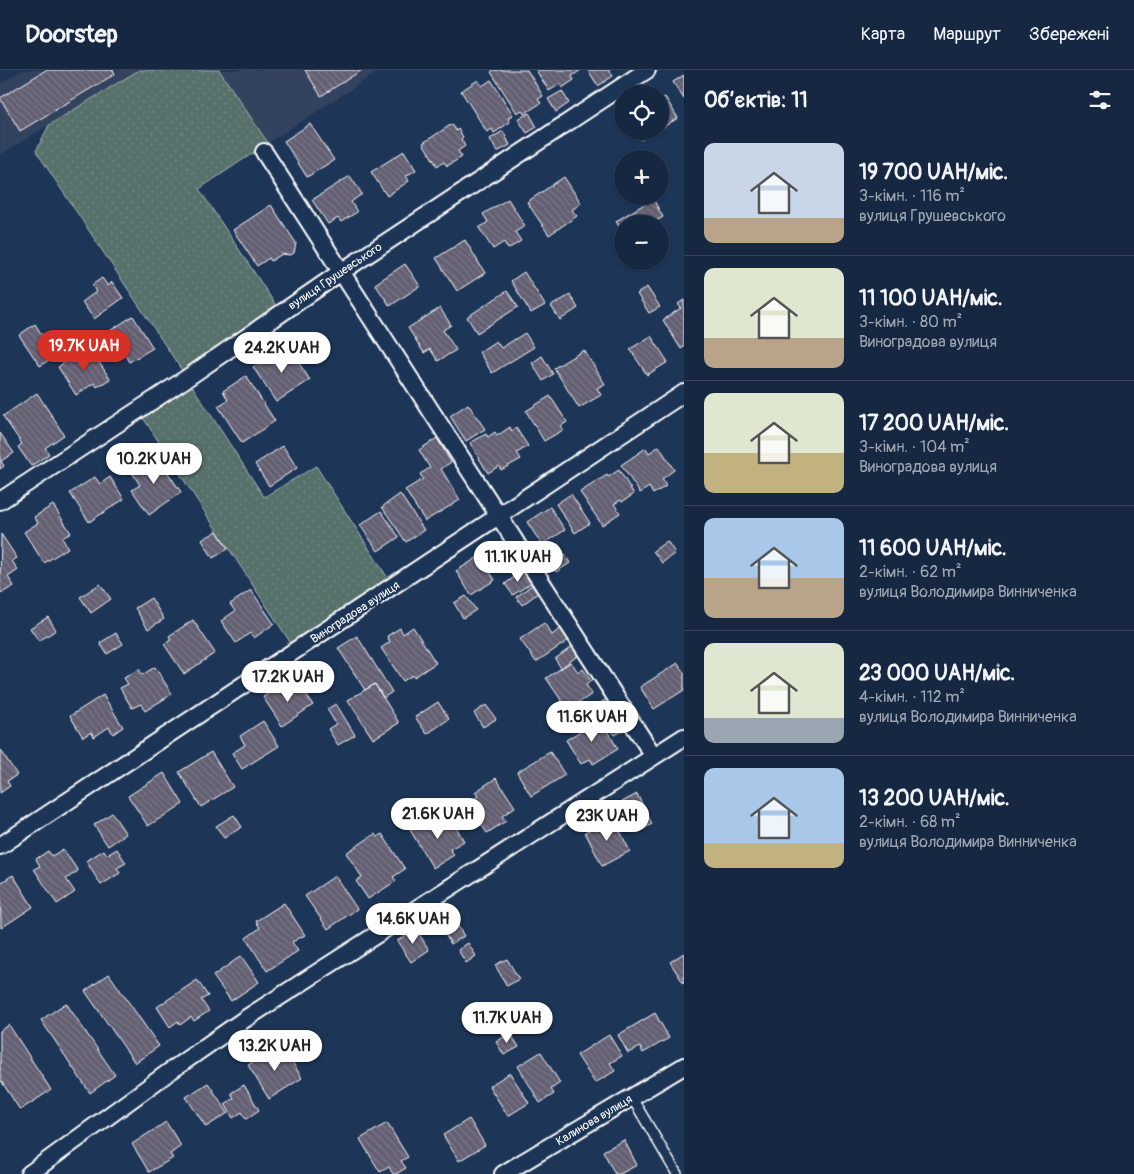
<!DOCTYPE html>
<html lang="uk">
<meta charset="utf-8">
<style>
body{margin:0;font-family:Pangolin,sans-serif;background:#23344c;color:#f1f3f6;height:100vh;display:flex;flex-direction:column;font-size:19px;white-space:nowrap}
*{box-sizing:border-box;margin:0}
p{font-size:16px;color:#9ea6b1}
.icon{flex:none;width:28px;height:28px;fill:none;stroke:currentColor;stroke-width:2;stroke-linecap:round;stroke-linejoin:round}
.map{position:relative;flex:1;overflow:hidden}
.drawer{display:flex;flex-direction:column;background:#162841;width:450px}
.drawer>*{flex:none}
.controls{position:absolute;left:614px;top:15px;display:grid;gap:10px}
.controls a{display:grid;place-items:center;width:55px;height:55px;border-radius:50%;background:#162841;box-shadow:0 1px 4px #0004,0 0 0 1px #35445a;font-size:25px}
.price{position:absolute;translate:-50% -42px;padding:0 11px;border-radius:18px;background:#fff;color:#222;font-size:16px;line-height:32px;filter:drop-shadow(0 1px 2px #0008)}
.price::after{content:'';position:absolute;left:50%;top:30px;width:15px;height:11px;margin-left:-8px;background:inherit;clip-path:polygon(0 0,100% 0,50% 100%)}
.price.on{background:#d93025;color:#fff}
ul{padding:0;list-style:none}
li{display:flex;align-items:center;gap:15px;height:125px;padding:0 20px}
li+li{border-top:1px solid #35445a}
li span{display:grid;place-items:center;flex:none;width:140px;height:100px;border-radius:10px;color:#555}
li>.icon{margin-inline-start:auto}
span .icon{width:60px;height:60px;fill:#fffc;stroke-width:1}
li b{font-size:21px}
h2{display:flex;justify-content:space-between;align-items:center;height:60px;padding:0 20px;font-size:21px}
header{display:flex;align-items:center;gap:30px;box-sizing:border-box;height:70px;padding:0 25px;background:#162841;border-bottom:1px solid #35445a}
header strong{font-size:24px}
nav{display:flex;gap:28px;margin-inline-start:auto;font-size:18px}
main{display:flex;flex:1;min-height:0}
.map>svg:first-child{display:block}
.built{fill:#32425f}
.green{fill:url(#green-dots);stroke:#abb7b5}
.building{fill:url(#building-back-hatch);stroke:#fff}
.lines{fill:none;stroke-linecap:round;stroke-linejoin:round}
.service-casing{stroke:#fff;stroke-width:12}
.minor-casing{stroke:#fff;stroke-width:20}
.service{stroke:#1d3557;stroke-width:9}
.minor{stroke:#1d3557;stroke-width:16}
.labels{text-anchor:middle;stroke-width:4;stroke-linejoin:round;paint-order:stroke}
.street-label{font-size:12px;fill:#fff;stroke:#1d3557}
</style>
<header>
<strong>Doorstep</strong>
<nav><a>Карта</a><a>Маршрут</a><a>Збережені</a></nav>
</header>
<main>
<div class="map">
<svg width="684" height="1104" viewBox="0 0 684 1104">
<defs>
<pattern id="green-dots" width="8" height="8" patternUnits="userSpaceOnUse" patternTransform="scale(1.25)"><rect width="8" height="8" fill="#576f6b"/><path d="M2 2h.1M6 6h.1" fill="none" stroke="#708581" stroke-width="1.8" stroke-linecap="round"/></pattern>
<pattern id="building-back-hatch" width="6" height="6" patternUnits="userSpaceOnUse" patternTransform="scale(1.25)"><rect width="6" height="6" fill="#635f72"/><path d="M-1 5l2 2M0 0l6 6M5-1l2 2" fill="none" stroke="#7a7787"/></pattern>
</defs>
<rect width="100%" height="100%" fill="#1d3557"/>
<filter id="ink" filterUnits="userSpaceOnUse"><feTurbulence type="fractalNoise" baseFrequency=".02" numOctaves="2"/><feDisplacementMap in="SourceGraphic" scale="10" xChannelSelector="R" yChannelSelector="G"/><feConvolveMatrix kernelMatrix="1 2 1 2 8 2 1 2 1" color-interpolation-filters="sRGB"/></filter>
<g filter="url(#ink)">
<!-- built -->
<path class="built" d="M22 0H139L0 85V14Z
M219 0H381L268 73Z"/>
<!-- green -->
<path class="green" d="M139 0H219L268 73 199 119 281 243 187 308 264 427 316 396 393 516 296 581 138 340 187 308 36 81 49 55Z"/>
<!-- building -->
<path class="building" d="M46 0H113L115 4 20 61 0 28Z
M305 0H362L321 26Z
M493 0H527L543 26 538 29 541 33 524 44 522 40 517 43 491 2Z
M536 0H581L572 6 574 10 562 18 560 14 549 21Z
M588 0H609L613 6 598 16Z
M684 5V29L673 12Z
M478 10 482 16 491 10 513 45 508 48 510 52 494 63 492 59 487 62 461 21Z
M562 21 569 33 556 42 548 29Z
M665 27 678 48 660 59V30Z
M529 43 537 57 527 63 518 49Z
M310 54 334 90 307 107 284 71Z
M452 54 456 61 458 59 463 67 461 69 465 76 458 81 462 87 447 96 444 92 437 96 423 73Z
M503 61 510 75 497 82 490 69Z
M636 61H656L641 70Z
M404 81 416 100 406 106 409 111 387 126 371 102Z
M350 106 362 124 351 132 357 142 341 152 338 148 328 154 312 130Z
M564 107 581 133 572 140 577 146 549 165 527 132Z
M508 129 525 156 515 162 521 171 508 179 504 172 493 179 479 158 488 152 483 144Z
M653 129 663 147 651 154H622V162L616 151Z
M271 135 296 173 294 183 290 185 282 184 271 191 269 188 257 196 233 160Z
M465 170 485 203 457 221 436 188Z
M405 194 420 216 390 236 375 214Z
M524 202 545 235 531 243 511 211Z
M102 208 108 216 112 212 123 228 94 249 82 232 96 222 92 215Z
M647 217 660 237 649 243 637 224Z
M507 221 518 237 477 263 467 247Z
M570 225 578 238 560 250 551 236Z
M684 230V277L681 279 663 250 681 238 678 234Z
M440 238 451 255 443 260 456 280 438 291 430 279 424 283 408 258Z
M133 246 153 278 129 292 125 285 115 291 104 272 111 267 108 262Z
M35 254 55 286 40 296 19 265Z
M525 263 534 277 492 303 479 282 496 271 501 278Z
M651 266 668 292 647 305 630 279Z
M287 275 310 310 276 332 253 297Z
M91 280 110 309 97 317 94 313 76 325 58 297 80 282 82 286Z
M584 280 605 314 597 318 601 325 579 338 554 298Z
M542 286 553 304 543 311 532 293Z
M246 306 275 351 242 373 218 336 228 330 223 321Z
M37 323 64 365 45 378 49 384 31 396 18 377 22 374 3 346Z
M550 326 567 352 561 356 563 360 544 371 526 341Z
M468 334 485 359 466 371 450 346Z
M510 357 512 361 516 358 528 376 517 383 521 389 501 400 499 396 488 403 470 373 486 364 488 367 495 362 497 366Z
M0 363 14 383 1 391 4 396 0 399Z
M437 368 451 392 441 399 460 430 425 451 405 420 423 409 420 404 430 398 419 380Z
M283 376 297 398 269 416 255 394Z
M659 376 674 400 662 409 666 416 653 424 649 417 640 423 621 395 646 378 649 383Z
M155 384 181 422 149 445 132 420 140 415 131 401Z
M619 400 634 424 622 432 621 430 614 434 620 443 602 455 580 422 607 405 608 407Z
M95 407 100 414 110 407 124 429 89 452 70 423Z
M400 424 424 460 406 472 382 437Z
M571 424 590 453 575 463 556 434Z
M53 435 71 463 62 468 68 478 44 493 24 462 38 453 34 447Z
M550 437 565 460 542 475 527 452Z
M381 441 399 467 378 481 360 455Z
M217 461 228 479 213 488 202 470Z
M1 464 17 488 12 491 18 500 8 507 14 516 2 523 0 520Z
M667 471 675 483 662 493 653 481Z
M558 474 570 493 556 502 544 484Z
M480 486 495 510 471 525 456 501Z
M522 501 531 513 513 525 505 514Z
M100 514 111 529 91 543 80 527Z
M532 515 538 523 522 535 516 527Z
M251 520 274 554 254 568 250 563 236 573 221 551 235 541 230 534Z
M466 526 476 540 463 548 454 533Z
M151 528 164 549 148 559 135 538Z
M48 547 56 560 39 571 30 558Z
M193 550 215 583 184 604 164 574 171 570 169 566Z
M544 553 552 565 561 558 569 570 536 592 520 569Z
M413 557 436 593 414 607 413 605 403 611 381 578 390 572 387 566 400 558 403 564Z
M116 563 123 574 107 584 100 573Z
M357 566 392 622 383 628 375 614 365 620 338 578Z
M574 575 580 584 561 598 555 589Z
M571 592 578 602 583 599 591 611 586 615 592 624 568 640 546 608Z
M678 593 684 603V620L654 639 640 617Z
M155 597 172 624 145 641 141 634 132 638 120 618 128 614 124 608 139 599 142 605Z
M284 613 289 621 299 614 313 635 282 656 263 627Z
M375 614 399 653 373 669 348 630Z
M103 625 123 657 113 664 109 657 94 667 91 662 83 667 70 646Z
M607 629 625 659 615 665 603 647 598 650 590 639Z
M438 632 449 649 427 664 415 647Z
M336 634 355 665 338 675 328 659 336 654 327 639Z
M486 635 496 649 483 657 474 643Z
M600 649 618 679 593 694 590 689 581 694 566 670Z
M263 651 279 676 242 699 232 683 245 675 240 666Z
M0 679 17 705 7 711 10 716 0 723Z
M211 682 233 717 201 737 179 702Z
M550 682 565 705 531 726 517 702Z
M164 703 183 734 148 756 128 726Z
M496 708 515 737 502 746 506 751 487 763 468 734 478 726 475 722Z
M637 724 652 754 638 762 622 732Z
M112 743 126 764 108 776 94 755Z
M234 745 242 757 224 768 216 756Z
M449 745 464 771 450 779 454 785 433 798 410 760 425 751 430 757Z
M613 748 630 781 602 796 585 762Z
M375 764 377 767 382 764 405 799 393 807 396 811 368 829 356 811 362 807 346 783Z
M63 779 78 801 66 809 75 822 57 834 34 799 40 796 36 789 48 781 52 786Z
M117 779 126 793 117 798 120 803 101 815 86 791 104 780 107 785Z
M13 805 33 837 1 858 0 813Z
M335 806 357 839 328 859 305 826Z
M284 833 305 865 292 872 298 881 267 901 246 868 260 858 256 851Z
M451 845 464 866 451 874 438 853Z
M416 859 429 880 411 892 397 871Z
M468 873 476 886 466 893 458 880Z
M684 883V914L670 892Z
M241 886 259 912 231 931 213 906Z
M507 889 519 909 507 916 495 895Z
M109 904 159 976 135 993 85 921Z
M197 910 208 926 201 930 209 941 194 951 191 947 180 955 178 951 170 957 157 937Z
M66 933 115 1005 90 1023 41 950Z
M655 943 669 968 643 983 640 977 628 983 618 965Z
M9 955 51 1020 20 1040 0 1009V961Z
M510 963 519 977 504 985 496 972Z
M609 965 622 986 610 993 615 1001 595 1013 577 985Z
M281 974 302 1008 269 1029 248 995Z
M541 982 560 1013 551 1019 554 1024 540 1033 518 996Z
M510 1003 529 1033 508 1046 489 1016Z
M208 1013 228 1043 206 1057 186 1027Z
M244 1015 259 1040 246 1049 242 1042 233 1048 225 1034 234 1028 231 1023Z
M469 1049 485 1075 459 1091 443 1065Z
M166 1052 181 1076 170 1084 173 1088 149 1102 132 1074Z
M387 1053 408 1087 401 1091 406 1098 396 1104H393L389 1097 380 1102 360 1069Z
M624 1070 637 1095 620 1104H615L603 1081Z"/>
<g class="lines">
<!-- service casing -->
<g class="service-casing">
<path id="service" d="M632 1028 677 1104"/>
</g>
<!-- minor casing -->
<g class="minor-casing">
<path id="minor" d="M264 82 653 685
M0 431 187 308 341 202 647 0
M0 776 684 323
M29 1104 169 1002 245 949 684 667
M503 1104 684 996"/>
</g>
<!-- service -->
<use href="#service" class="service"/>
<!-- minor -->
<use href="#minor" class="minor"/>
</g>
</g>
<g class="labels">
<!-- street labels -->
<g class="street-label">
<text transform="translate(335 206) rotate(-34)" y="4">вулиця Грушевського</text>
<text transform="translate(355 542) rotate(-33)" y="4">Виноградова вулиця</text>
<text transform="translate(594 1050) rotate(-31)" y="4">Калинова вулиця</text>
</g>
</g>
</svg>
<div class="controls">
<a><svg class="icon" aria-label="locate" viewBox="0 0 24 24"><circle cx="12" cy="12" r="6"/><path d="M12 2v4M12 18v4M2 12h4M18 12h4"/></svg></a>
<a>+</a>
<a>−</a>
</div>
<b class="price on" style="left:84px;top:302px">19.7K UAH</b>
<b class="price" style="left:282px;top:304px">24.2K UAH</b>
<b class="price" style="left:154px;top:415px">10.2K UAH</b>
<b class="price" style="left:518px;top:513px">11.1K UAH</b>
<b class="price" style="left:288px;top:633px">17.2K UAH</b>
<b class="price" style="left:592px;top:673px">11.6K UAH</b>
<b class="price" style="left:438px;top:770px">21.6K UAH</b>
<b class="price" style="left:607px;top:772px">23K UAH</b>
<b class="price" style="left:413px;top:875px">14.6K UAH</b>
<b class="price" style="left:507px;top:974px">11.7K UAH</b>
<b class="price" style="left:275px;top:1002px">13.2K UAH</b>
</div>
<section class="drawer">
<h2>Об’єктів: 11<svg class="icon" aria-label="filters" viewBox="0 0 24 24"><path d="M4 7h16M4 17h16"/><circle cx="9" cy="7" r="2"/><circle cx="15" cy="17" r="2"/></svg></h2>
<ul>
<li><span style="background:linear-gradient(#c9d6e8 75%,#b9a48a 0)"><svg class="icon" aria-label="home" viewBox="0 0 24 24"><path d="M3 11l9-7 9 7M6 9v11h12V9"/></svg></span><div><b>19 700 UAH/міс.</b><p>3-кімн. · 116 m²</p><p>вулиця Грушевського</p></div></li>
<li><span style="background:linear-gradient(#dfe7d0 70%,#b9a48a 0)"><svg class="icon" aria-label="home" viewBox="0 0 24 24"><path d="M3 11l9-7 9 7M6 9v11h12V9"/></svg></span><div><b>11 100 UAH/міс.</b><p>3-кімн. · 80 m²</p><p>Виноградова вулиця</p></div></li>
<li><span style="background:linear-gradient(#dfe7d0 60%,#c2b280 0)"><svg class="icon" aria-label="home" viewBox="0 0 24 24"><path d="M3 11l9-7 9 7M6 9v11h12V9"/></svg></span><div><b>17 200 UAH/міс.</b><p>3-кімн. · 104 m²</p><p>Виноградова вулиця</p></div></li>
<li><span style="background:linear-gradient(#a9c7e8 60%,#b9a48a 0)"><svg class="icon" aria-label="home" viewBox="0 0 24 24"><path d="M3 11l9-7 9 7M6 9v11h12V9"/></svg></span><div><b>11 600 UAH/міс.</b><p>2-кімн. · 62 m²</p><p>вулиця Володимира Винниченка</p></div></li>
<li><span style="background:linear-gradient(#dfe7d0 75%,#9aa5b1 0)"><svg class="icon" aria-label="home" viewBox="0 0 24 24"><path d="M3 11l9-7 9 7M6 9v11h12V9"/></svg></span><div><b>23 000 UAH/міс.</b><p>4-кімн. · 112 m²</p><p>вулиця Володимира Винниченка</p></div></li>
<li><span style="background:linear-gradient(#a9c7e8 75%,#c2b280 0)"><svg class="icon" aria-label="home" viewBox="0 0 24 24"><path d="M3 11l9-7 9 7M6 9v11h12V9"/></svg></span><div><b>13 200 UAH/міс.</b><p>2-кімн. · 68 m²</p><p>вулиця Володимира Винниченка</p></div></li>
</ul>
</section>
</main>
